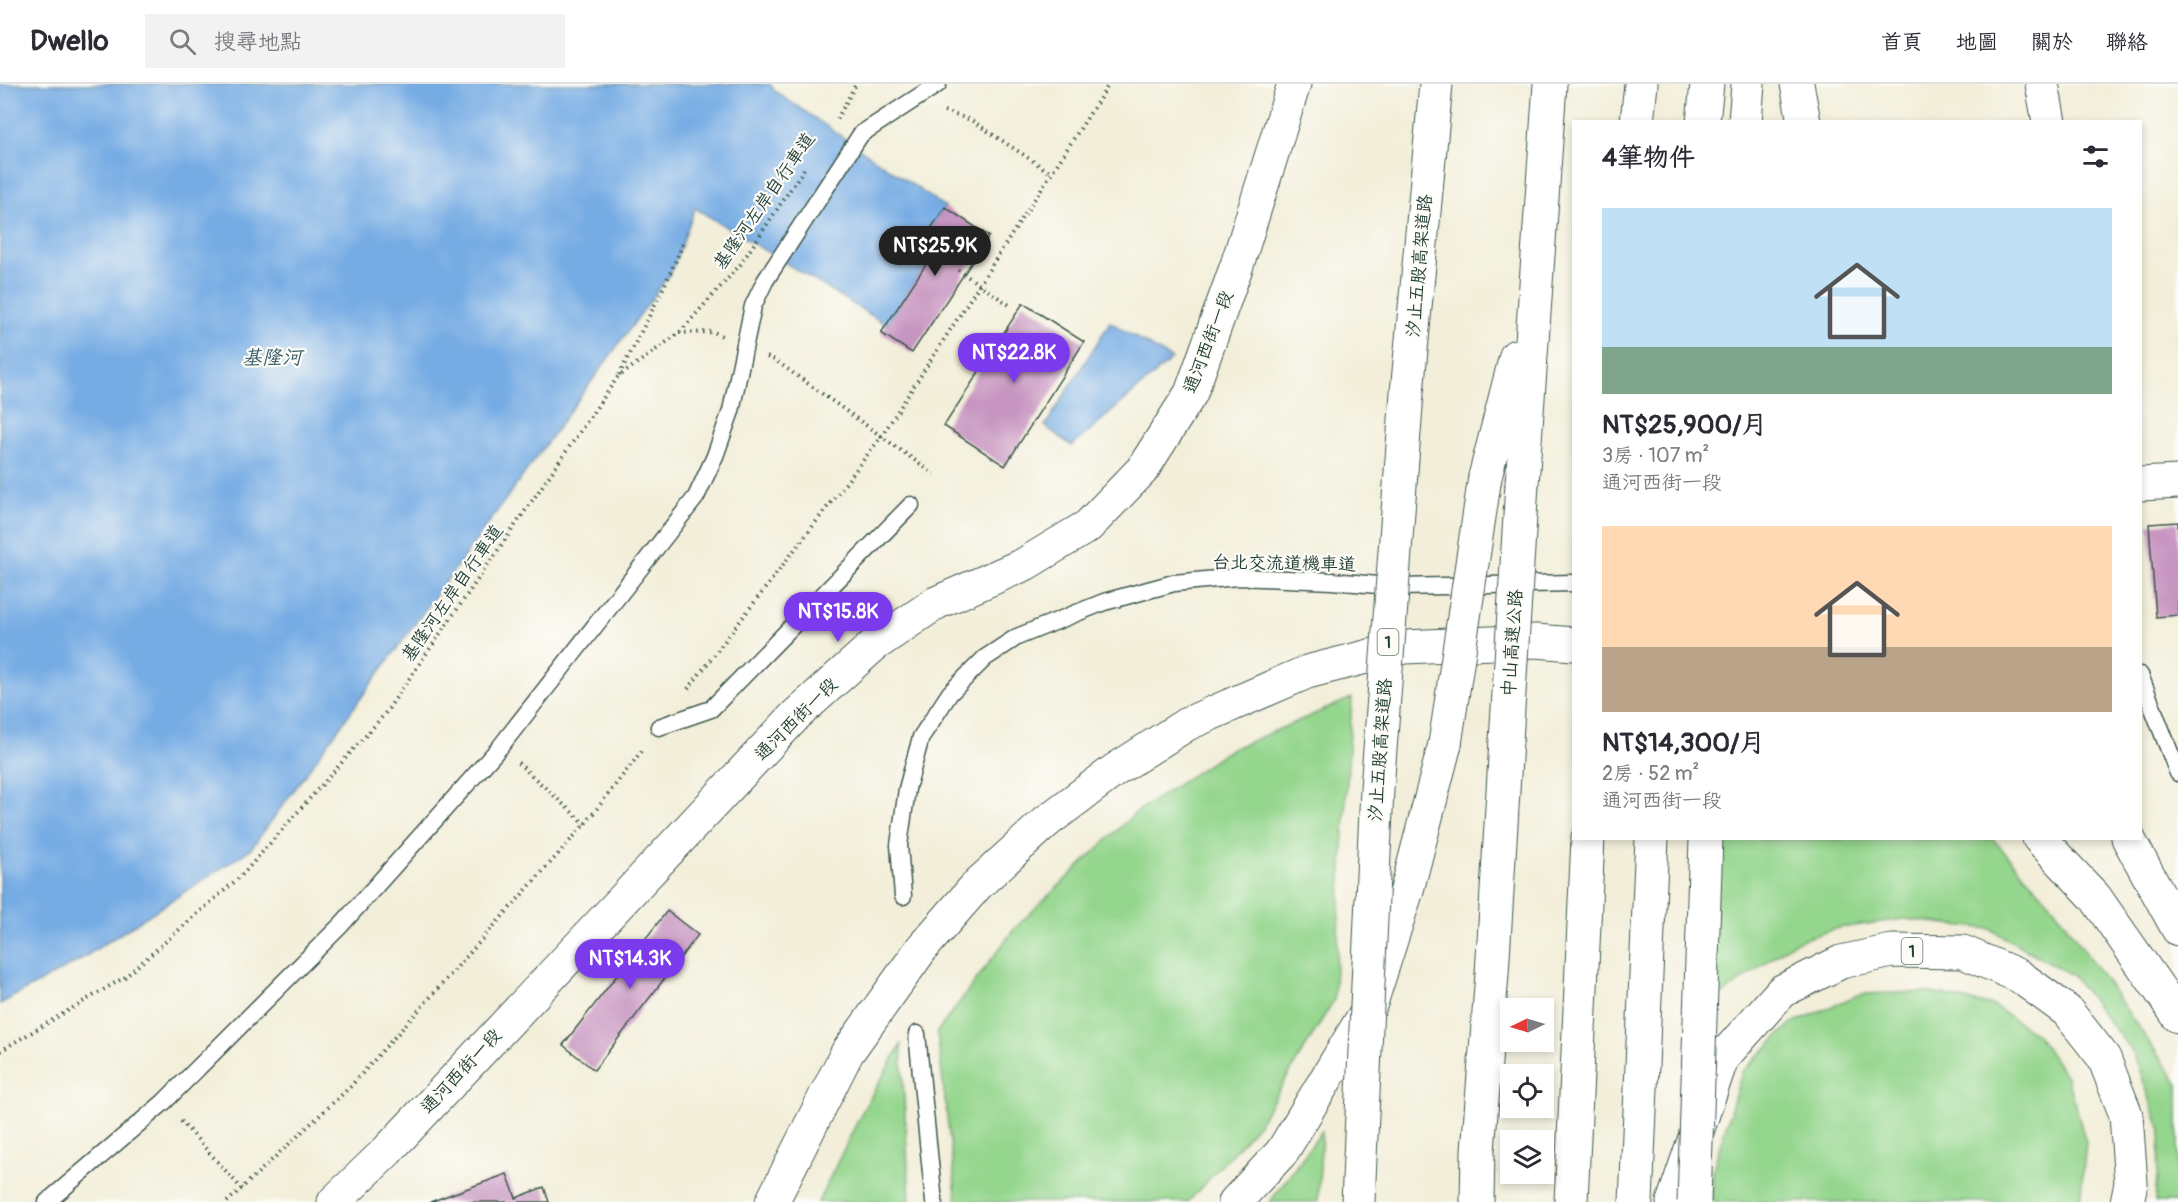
<!DOCTYPE html>
<html lang="zh-TW">
<meta charset="utf-8">
<style>
body{margin:0;font-family:Pangolin,"LXGW WenKai TC",sans-serif;background:#f2f2f3;color:#2b2b33;height:100vh;display:flex;flex-direction:column;font-size:22px;white-space:nowrap}
*{box-sizing:border-box;margin:0}
p{font-size:20px;color:#7c7c81}
.icon{flex:none;width:33px;height:33px;fill:none;stroke:currentColor;stroke-width:2;stroke-linecap:round;stroke-linejoin:round}
.map{position:relative;flex:1;overflow:hidden}
.panel{position:absolute;left:1572px;top:36px;width:570px;height:720px;display:flex;flex-direction:column;background:#fff;border-radius:0px;box-shadow:0 3px 9px #0003}
.panel>*{flex:none}
.needle{width:39px;rotate:265deg}
.fabs{position:absolute;left:1500px;top:914px;display:grid;gap:12px}
.fabs a{display:grid;place-items:center;width:54px;height:54px;border-radius:0px;background:#fff;box-shadow:0 3px 9px #0003;font-size:30px}
.price{position:absolute;translate:-50% -51px;padding:0 14px;border-radius:21px;background:#7c3aed;color:#fff;font-size:20px;line-height:39px;filter:drop-shadow(0 2px 3px #0008)}
.price::after{content:'';position:absolute;left:50%;top:36px;width:18px;height:14px;margin-left:-9px;background:inherit;clip-path:polygon(0 0,100% 0,50% 100%)}
.price.selected{background:#222;color:#fff}
ul{padding:0;list-style:none}
li{display:grid;align-content:center;gap:12px;height:318px;padding:0 30px}
li span{display:grid;place-items:center;height:186px;border-radius:0px;color:#555}
li>.icon{margin-inline-start:auto}
span .icon{width:108px;height:108px;fill:#fffc;stroke-width:1}
li b{font-size:26px}
h2{display:flex;justify-content:space-between;align-items:center;height:72px;padding:0 30px;font-size:26px}
header{display:flex;align-items:center;gap:36px;box-sizing:border-box;height:84px;padding:0 30px;background:#fff;border-bottom:2px solid #e1e1e2}
header strong{font-size:28px}
nav{display:flex;gap:33px;margin-inline-start:auto;font-size:21px}
.search{width:420px;height:54px;background:#f2f2f3;display:flex;align-items:center;gap:15px;box-sizing:border-box;padding:0 21px;border-radius:0px;color:#7c7c81;font-size:22px}
.map>svg:first-child{display:block}
.green{fill:#94d68d;stroke:#5a8a60;stroke-width:1.5}
.water{fill:#76ace4;stroke:#4a748c;stroke-width:1.5}
.building{fill:#c795c1}
.lines{fill:none;stroke-linecap:round;stroke-linejoin:round}
.lane-casing{stroke:#3f584d;stroke-width:19}
.street-casing{stroke:#3f584d;stroke-width:35}
.highway-casing{stroke:#3f584d;stroke-width:35}
.path{stroke:#3f584d;stroke-width:4;stroke-dasharray:1.5 4.5;stroke-linecap:butt}
.lane{stroke:#fff;stroke-width:16}
.street{stroke:#fff;stroke-width:33}
.highway{stroke:#fff;stroke-width:33}
.highway-bridge-casing{stroke:#3f584d;stroke-width:35;stroke-linecap:butt}
.highway-bridge{stroke:#fff;stroke-width:33}
.labels{text-anchor:middle;stroke-width:4.5;stroke-linejoin:round;paint-order:stroke}
.shield{fill:#fdfcf7;stroke:#62766e;stroke-width:1.5}
.shield-label{font-size:16px;font-weight:bold;fill:#1f3d34}
.street-label{font-size:18px;fill:#1f3d34;stroke:#fdfcf7}
.water-label{font-size:20px;font-style:italic;fill:#395e69;stroke:#fdfcf7}
</style>
<header>
<strong>Dwello</strong>
<div class="search"><svg class="icon" aria-label="search" viewBox="0 0 24 24"><circle cx="10" cy="10" r="6"/><path d="M15 15l6 6"/></svg>搜尋地點</div>
<nav><a>首頁</a><a>地圖</a><a>關於</a><a>聯絡</a></nav>
</header>
<div class="map">
<svg width="2178" height="1118" viewBox="0 0 2178 1118">
<rect width="100%" height="100%" fill="#fdfcf7"/>
<filter id="ink" filterUnits="userSpaceOnUse"><feTurbulence type="fractalNoise" baseFrequency=".0167" numOctaves="2"/><feDisplacementMap in="SourceGraphic" scale="12" xChannelSelector="R" yChannelSelector="G"/><feConvolveMatrix kernelMatrix="1 2 1 2 8 2 1 2 1" color-interpolation-filters="sRGB"/></filter>
<filter id="wash" filterUnits="userSpaceOnUse"><feTurbulence type="fractalNoise" baseFrequency=".008" numOctaves="4" result="noise"/><feDisplacementMap in="SourceGraphic" scale="24" xChannelSelector="R" yChannelSelector="G"/><feGaussianBlur stdDeviation="1.35" result="paint"/><feColorMatrix in="noise" values="0 0 0 0 0 0 0 0 0 0 0 0 0 0 0 0 0 1.4 0 .05"/><feComposite in="paint" operator="in"/></filter>
<g filter="url(#wash)">
<rect width="100%" height="100%" fill="#f2eed9"/>
<!-- green -->
<path class="green" d="M1352 614 1334 916 1258 1041 1188 1118H957L937 948 1015 844 1135 729 1228 667Z
M1719 755H1993L2055 825 2178 999V1118H2155L2161 1047 2134 970 2073 892 1990 845 1904 835 1838 844 1794 858 1708 921Z
M1928 908 1994 922 2038 952 2067 994 2086 1058 2080 1118H1712L1713 1085 1742 988 1791 940 1860 910Z
M901 961 910 1118H818L863 1026Z
M1322 1047 1318 1118H1270Z"/>
<!-- water -->
<path class="water" d="M0 0H770L775 7 945 123 914 170 927 179 887 241 695 124 672 187 251 765 75 879 0 920Z
M1110 238 1172 275 1072 362 1045 342Z"/>
<g id="blocks">
<!-- building -->
<path class="building" d="M945 123 989 152 912 269 881 249 927 179 914 170Z
M1023 219 1084 258 1005 382 944 342Z
M2178 438V531L2156 533 2149 440Z
M667 827 698 851 594 986 563 961Z
M507 1090 516 1114 544 1103 549 1118H430Z"/>
</g>
</g>
<g filter="url(#ink)">
<use href="#blocks" fill-opacity="0" stroke="#3f584d" stroke-width="1.5"/>
<g class="lines">
<!-- lane casing -->
<g class="lane-casing">
<path id="lane" d="M2140 591 2178 689
M659 643 711 625 911 421
M903 812 899 761 907 705 921 653 950 609 985 574 1017 553 1104 518 1174 499 1238 493 1332 497 1401 503 1574 499
M917 950 934 1118
M47 1118 164 1018 341 841 500 663 696 413 715 372 731 327 753 222 765 197 861 50 938 0"/>
</g>
<!-- street casing -->
<g class="street-casing">
<path id="street" d="M2042 0 2049 38
M2140 400 2178 398
M334 1118 387 1067 796 631 874 561 936 519 1025 480 1088 442 1142 386 1191 309 1237 181 1294 0"/>
</g>
<!-- highway casing -->
<g class="highway-casing">
<path id="highway" d="M1797 0 1804 38
M1637 38 1641 0
M1703 38 1707 0
M1745 38 1748 0
M1485 393 1516 272
M1522 400 1550 0
M2039 754 2095 813 2178 932
M2128 754 2178 845
M772 1118 847 969 922 864 978 800 1047 737 1115 686 1187 640 1307 588 1405 563 1536 557 1574 560
M1235 1118 1282 1068 1370 922 1407 806 1445 660
M1477 1118 1478 1067 1492 890 1506 657
M1571 1118 1588 754
M1636 1118 1652 754
M1673 1118 1722 974 1782 907 1841 878 1892 867 1963 868 2019 892 2067 927 2104 974 2126 1031 2131 1099 2127 1118"/>
</g>
<!-- path -->
<path class="path" d="M944 27 971 36 1051 89
M837 35 856 0
M958 186 1011 222
M679 249 714 248 722 252
M767 273 775 276 934 390
M619 291 662 207 684 158
M688 605 881 353 1109 0
M518 679 585 740
M0 967 125 893 241 792 384 631 617 294 679 249 740 181 806 82
M181 1037 242 1105
M227 1118 350 1003 585 740 644 664"/>
<!-- lane -->
<use href="#lane" class="lane"/>
<!-- street -->
<use href="#street" class="street"/>
<!-- highway -->
<use href="#highway" class="highway"/>
<!-- highway-bridge casing -->
<g class="highway-bridge-casing">
<path id="highway-bridge" d="M1506 657 1522 400
M1445 660 1485 393
M1358 1118 1377 705 1407 309 1436 0
M1694 1118 1706 754"/>
</g>
<!-- highway-bridge -->
<use href="#highway-bridge" class="highway-bridge"/>
</g>
</g>
<g class="labels">
<!-- shield labels -->
<g class="shield">
<rect x="1377.5" y="545" width="21" height="26" rx="4.5"/>
<rect x="1901.5" y="854" width="21" height="26" rx="4.5"/>
</g>
<g class="shield-label">
<text x="1388" y="564">1</text>
<text x="1912" y="873">1</text>
</g>
<!-- street labels -->
<g class="street-label">
<text transform="translate(764 117) rotate(-55)" y="6">基隆河左岸自行車道</text>
<text transform="translate(1419 182) rotate(-85)" y="6">汐止五股高架道路</text>
<text transform="translate(1208 258) rotate(-69)" y="6">通河西街一段</text>
<text transform="translate(1284 479) rotate(1)" y="6">台北交流道機車道</text>
<text transform="translate(452 509) rotate(-55)" y="6">基隆河左岸自行車道</text>
<text transform="translate(1512 559) rotate(-86)" y="6">中山高速公路</text>
<text transform="translate(796 635) rotate(-45)" y="6">通河西街一段</text>
<text transform="translate(1380 666) rotate(-86)" y="6">汐止五股高架道路</text>
<text transform="translate(461 987) rotate(-47)" y="6">通河西街一段</text>
</g>
<!-- water labels -->
<g class="water-label">
<text x="272" y="280">基隆河</text>
</g>
</g>
</svg>
<div class="fabs">
<a><svg class="needle" viewBox="-14 -14 28 28"><path d="M0-13l5 13h-10z" fill="#e53935"/><path d="M0 13l5-13h-10z" fill="#7c7c81"/></svg></a>
<a><svg class="icon" aria-label="locate" viewBox="0 0 24 24"><circle cx="12" cy="12" r="6"/><path d="M12 2v4M12 18v4M2 12h4M18 12h4"/></svg></a>
<a><svg class="icon" aria-label="layers" viewBox="0 0 24 24"><path d="M12 4l9 5-9 5-9-5zM3 14l9 5 9-5"/></svg></a>
</div>
<b class="price selected" style="left:935px;top:193px">NT$25.9K</b>
<b class="price" style="left:1014px;top:300px">NT$22.8K</b>
<b class="price" style="left:838px;top:559px">NT$15.8K</b>
<b class="price" style="left:630px;top:906px">NT$14.3K</b>
<section class="panel">
<h2>4筆物件<svg class="icon" aria-label="filters" viewBox="0 0 24 24"><path d="M4 7h16M4 17h16"/><circle cx="9" cy="7" r="2"/><circle cx="15" cy="17" r="2"/></svg></h2>
<ul>
<li><span style="background:linear-gradient(#bfe0f5 75%,#7fa58c 0)"><svg class="icon" aria-label="home" viewBox="0 0 24 24"><path d="M3 11l9-7 9 7M6 9v11h12V9"/></svg></span><div><b>NT$25,900/月</b><p>3房 · 107 m²</p><p>通河西街一段</p></div></li>
<li><span style="background:linear-gradient(#ffd9b3 65%,#b9a48a 0)"><svg class="icon" aria-label="home" viewBox="0 0 24 24"><path d="M3 11l9-7 9 7M6 9v11h12V9"/></svg></span><div><b>NT$14,300/月</b><p>2房 · 52 m²</p><p>通河西街一段</p></div></li>
</ul>
</section>
</div>
